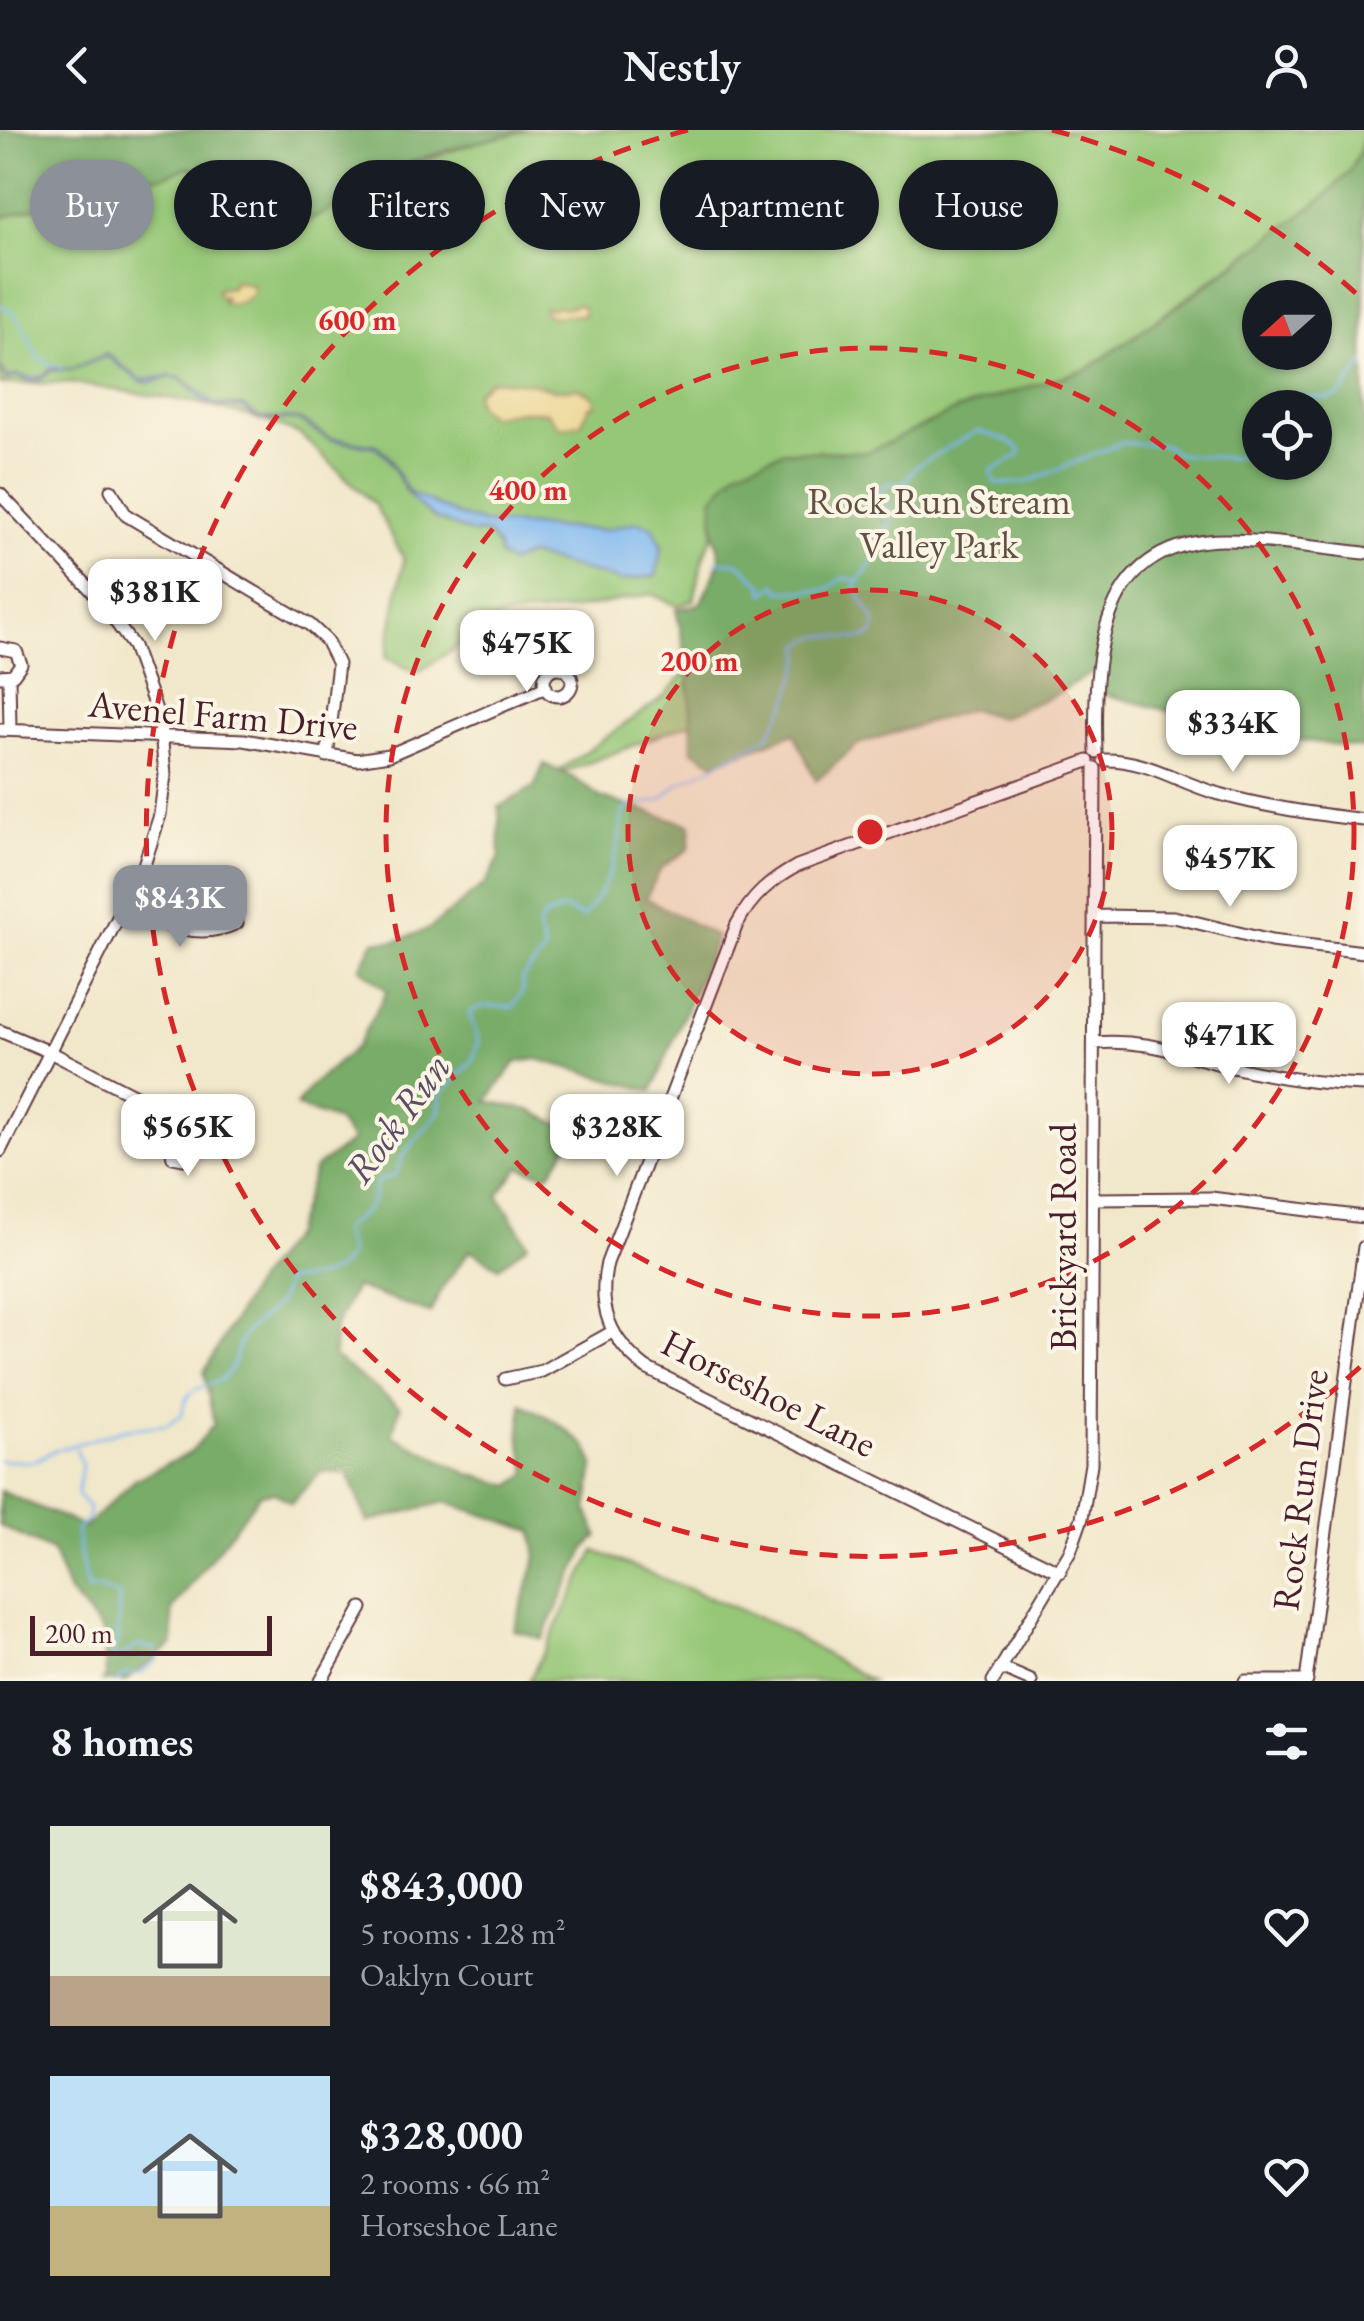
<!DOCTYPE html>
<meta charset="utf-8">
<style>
body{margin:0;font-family:"EB Garamond",serif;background:#20242c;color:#f1f3f6;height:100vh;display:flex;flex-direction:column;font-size:38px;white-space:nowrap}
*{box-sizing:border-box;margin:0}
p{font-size:32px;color:#9ea1a6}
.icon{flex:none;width:55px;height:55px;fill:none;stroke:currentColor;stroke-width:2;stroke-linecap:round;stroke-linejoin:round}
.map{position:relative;height:1551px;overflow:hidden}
.side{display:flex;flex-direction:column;background:#171b24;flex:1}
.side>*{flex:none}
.top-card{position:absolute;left:30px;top:30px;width:1305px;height:90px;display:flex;gap:20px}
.needle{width:65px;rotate:249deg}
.tools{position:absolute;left:1242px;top:150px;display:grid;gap:20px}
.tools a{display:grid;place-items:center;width:90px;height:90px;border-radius:50%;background:#171b24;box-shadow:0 2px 8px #0004;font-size:50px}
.scale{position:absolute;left:30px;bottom:25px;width:242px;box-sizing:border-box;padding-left:10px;border:5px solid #4a1f2b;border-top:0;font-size:28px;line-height:35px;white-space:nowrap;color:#4a1f2b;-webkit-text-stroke:8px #fcf5e5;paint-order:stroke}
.price{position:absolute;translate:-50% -85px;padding:0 22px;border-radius:20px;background:#fff;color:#222;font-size:32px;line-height:65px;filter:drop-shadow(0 2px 5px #0008)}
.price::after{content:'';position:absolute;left:50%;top:60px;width:30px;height:22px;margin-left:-15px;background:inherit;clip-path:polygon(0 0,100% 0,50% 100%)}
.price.active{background:#8c9099;color:#fff}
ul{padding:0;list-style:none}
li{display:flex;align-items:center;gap:30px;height:250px;padding:0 50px}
li span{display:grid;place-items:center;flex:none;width:280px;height:200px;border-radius:0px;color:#555}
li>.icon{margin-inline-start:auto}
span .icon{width:120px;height:120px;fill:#fffc;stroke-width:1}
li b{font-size:42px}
h2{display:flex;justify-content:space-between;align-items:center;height:120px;padding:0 50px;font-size:42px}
.pill{padding:0 35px;border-radius:45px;background:#171b24;box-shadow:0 2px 8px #0004;font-size:35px;line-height:90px}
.pill.active{background:#8c9099;color:#fff}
header{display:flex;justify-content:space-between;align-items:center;height:130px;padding:0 50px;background:#171b24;font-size:45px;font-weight:600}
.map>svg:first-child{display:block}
.green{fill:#96c777;stroke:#707351;stroke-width:2.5;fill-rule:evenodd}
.forest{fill:#78ac68;stroke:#61664a;stroke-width:2.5;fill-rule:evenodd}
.sand{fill:#eeda9e;stroke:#9c7c64;stroke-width:2.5}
.water{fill:#80b9f1;stroke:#656c8e;stroke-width:2.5}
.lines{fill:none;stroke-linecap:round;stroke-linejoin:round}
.stream{stroke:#80b9f1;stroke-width:2.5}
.minor-casing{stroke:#633d43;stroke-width:15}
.minor{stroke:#fff;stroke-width:11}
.ring{fill:none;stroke:#d62828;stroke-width:5;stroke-dasharray:18 12}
.labels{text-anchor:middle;stroke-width:8;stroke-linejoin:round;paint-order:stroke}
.park-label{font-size:38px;fill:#615142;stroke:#fcf5e5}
.street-label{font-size:38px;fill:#4a1f2b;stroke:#fcf5e5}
.water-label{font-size:40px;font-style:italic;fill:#5a4d66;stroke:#fcf5e5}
.centre{fill:#d62828;stroke:#fcf5e5;stroke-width:5}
.ring-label{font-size:30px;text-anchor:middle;font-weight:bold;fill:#d62828;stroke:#fcf5e5;stroke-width:8;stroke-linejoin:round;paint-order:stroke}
</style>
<header><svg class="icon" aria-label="back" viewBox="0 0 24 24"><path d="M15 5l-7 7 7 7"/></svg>Nestly<svg class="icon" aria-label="person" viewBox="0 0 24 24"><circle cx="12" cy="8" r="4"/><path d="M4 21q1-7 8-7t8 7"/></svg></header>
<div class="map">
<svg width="1364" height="1551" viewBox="0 0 1364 1551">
<rect width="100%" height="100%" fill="#fcf5e5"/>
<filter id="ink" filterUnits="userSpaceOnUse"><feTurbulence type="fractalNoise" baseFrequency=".01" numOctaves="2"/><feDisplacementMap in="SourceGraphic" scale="20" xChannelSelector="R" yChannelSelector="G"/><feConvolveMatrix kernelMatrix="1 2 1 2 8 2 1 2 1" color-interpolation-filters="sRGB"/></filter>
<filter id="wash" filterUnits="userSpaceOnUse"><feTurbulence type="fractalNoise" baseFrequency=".0048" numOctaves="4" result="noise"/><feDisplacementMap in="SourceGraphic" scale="40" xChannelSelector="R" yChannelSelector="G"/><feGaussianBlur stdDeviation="2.25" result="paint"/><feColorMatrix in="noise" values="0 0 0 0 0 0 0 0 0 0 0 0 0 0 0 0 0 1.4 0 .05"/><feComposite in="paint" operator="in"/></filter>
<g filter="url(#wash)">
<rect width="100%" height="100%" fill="#f1e7ca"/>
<!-- green -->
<path class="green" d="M529 0H1364V419L699 590 549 648 663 567 722 504 851 322H819L713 368 714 402 703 428 694 470 678 476 651 464 577 479 502 487 417 543 386 528 404 429 375 375 300 304 260 289 193 272 71 253 0 254V88L133 50 164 46 188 37 228 49 253 91 308 92 387 43 481 11ZM1275 104 1183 219 983 271 1088 239ZM1260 168H1315V222H1260ZM1260 278H1315V332H1260Z
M595 1421 772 1493 871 1551H529Z"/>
<!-- forest -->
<path class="forest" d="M0 0H529C486 10 427 23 387 43 330 70 327 103 253 92L228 49 188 37 164 46 133 50 0 88Z
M1364 0V618C1272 610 1185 585 1096 562L1097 540 1057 564 1000 588 971 579 858 614 816 651 794 603 715 633 692 620C692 572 688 527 676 480L700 474 721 430 714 402 713 368 738 339 785 321 868 322 959 279 1088 239 1216 149 1322 69 1348 43 1360 21ZM1260 168H1315V222H1260ZM1260 278H1315V332H1260Z
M544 634 574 648 600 667 691 695 689 719 661 738 646 768 717 807 652 961 537 929 516 932 487 971 530 980 576 1002 549 1045 519 1037 498 1065 528 1114 499 1137 470 1120 442 1158 430 1183 355 1157 335 1197 334 1227 400 1277 392 1305 469 1344 511 1356 528 1343 520 1310 522 1274 555 1291 586 1316 594 1335 587 1380 598 1406 586 1418 542 1509 514 1500 537 1427 533 1401 445 1372 367 1392 348 1343 321 1342 291 1373 275 1362 260 1364 172 1480 173 1514 126 1551H102L106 1547 104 1503 69 1463 52 1421 0 1396V1361L85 1397 136 1349 190 1323 214 1294 204 1242 255 1153 293 1104 315 1038 352 1011 337 991 296 976 311 956 356 917 387 861 360 838 374 811H396L429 799 485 754 500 727 499 677 534 657Z"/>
<!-- sand -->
<path class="sand" d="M234 151 254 156 252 164C245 172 232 176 222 172L225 167 218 165 217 159 231 157Z
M578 174 583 177 584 185 551 187 543 181 545 177 552 179 556 176 565 178Z
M490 250 532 253 555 260 578 258 593 266 596 275 590 276 581 294 560 298 547 282 521 281 491 286C480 279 474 275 476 262Z"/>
<!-- water -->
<path class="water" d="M107 224 141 250 172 246 183 249 214 274 244 276 260 288 299 289 329 308 376 315 387 324 408 362 458 385 484 393 603 400 637 392 653 396 662 417 656 446 621 451 530 425 510 433 499 426 498 418 488 404 472 403 436 389 419 376 407 363 386 325 376 317 329 309 298 290H259L243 278 214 276 204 272 182 250 172 247 149 253 140 251 107 226 71 240H52L41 249 31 252 17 246 6 250 0 236 7 248 16 245C33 248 37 252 52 238L71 239Z"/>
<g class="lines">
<!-- stream -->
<path class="stream" d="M0 175C5 179 10 180 14 184 32 202 26 231 62 238
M1283 278 1294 266C1348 269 1331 275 1364 234
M716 431 739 433 764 456V464L776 454 781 461C798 461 810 460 826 460L843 448 858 451
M76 1319 82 1335 77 1365 89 1377 88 1389 76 1400 87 1460 97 1458 119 1466 118 1508 112 1524 118 1530 136 1516 155 1518 158 1529 142 1543 124 1545 118 1551
M0 1330 31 1332 54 1321 126 1299 166 1295 182 1285C185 1251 207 1261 224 1247 237 1237 235 1218 244 1205 260 1183 280 1185 285 1151 313 1148 334 1150 350 1124L343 1103 345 1097 363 1084 373 1070 376 1052 395 1045 404 1024 439 982 441 963 472 932 479 911 469 884C480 871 497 878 513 877L523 860 522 848 545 822 538 797 544 787 564 779 583 787C608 758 620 720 623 682L631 676 661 670 678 654 767 608 786 575 802 528 801 516C823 494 848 516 873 505L875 491 855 458 875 428 876 411 891 392 892 384 881 361 884 355 893 353 903 355 915 337 977 301 1006 310 1020 319V325L991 341 996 354 1028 352 1121 313 1165 315 1177 324 1230 328 1260 324"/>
</g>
</g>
<g filter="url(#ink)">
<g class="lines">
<!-- minor casing -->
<g class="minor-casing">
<path id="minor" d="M111 360 126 385 310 495 326 510 338 534 327 626
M0 364 97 466 133 516 160 591 165 645 160 685 143 738 0 1021
M0 518 16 521 21 534 13 545 0 546
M544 552a14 14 0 1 1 28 0a14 14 0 1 1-28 0Z
M9 547 10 599
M0 600 244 610 357 630 389 625 546 557
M1096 622C1093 525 1099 411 1225 410 1271 410 1318 418 1364 423
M1104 630C1146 629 1177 652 1216 663 1264 677 1315 684 1364 690
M125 776C163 794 197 812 237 793
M1095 786 1174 787 1271 811 1364 822
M0 901 50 922 143 970 178 1006 191 1012 192 1022 183 1029 173 1027 170 1013 178 1006
M1094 913C1146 908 1182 925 1232 937 1275 947 1320 954 1364 955
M1093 1069 1211 1068 1364 1087
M505 1249 542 1241 612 1202
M1060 1442 646 1238C610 1210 597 1178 607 1133L737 794C752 766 770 751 797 736L1088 631
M1001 1538 1031 1551
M321 1551 362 1478
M993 1551 1070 1422 1082 1388 1091 1334 1095 638
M1245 1551H1307
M1306 1551 1364 1117"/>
</g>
<!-- minor -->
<use href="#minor" class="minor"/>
</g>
</g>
<!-- distance rings -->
<circle cx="870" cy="702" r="242" fill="#d62828" fill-opacity=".12"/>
<g class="ring">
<circle cx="870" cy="702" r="242"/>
<circle cx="870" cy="702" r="484"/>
<path d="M1360 1237A725 725 0 1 1 688 0M1052 0A725 725 0 0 1 1360 167"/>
</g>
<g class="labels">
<!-- park labels -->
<g class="park-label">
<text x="939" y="384">Rock Run Stream<tspan x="939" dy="44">Valley Park</tspan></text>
</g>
<!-- street labels -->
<g class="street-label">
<text transform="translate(223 585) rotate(5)" y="13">Avenel Farm Drive</text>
<text transform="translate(1063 1107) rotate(-90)" y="13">Brickyard Road</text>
<text transform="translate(769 1263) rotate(27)" y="13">Horseshoe Lane</text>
<text transform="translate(1300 1360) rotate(-83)" y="13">Rock Run Drive</text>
</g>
<!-- water labels -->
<g class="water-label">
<text transform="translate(397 988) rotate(-54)" y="14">Rock Run</text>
</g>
</g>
<circle cx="870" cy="702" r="15" class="centre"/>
<g class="ring-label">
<text x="357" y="200">600 m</text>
<text x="528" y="370">400 m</text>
<text x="699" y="541">200 m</text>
</g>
</svg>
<div class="tools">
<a><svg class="needle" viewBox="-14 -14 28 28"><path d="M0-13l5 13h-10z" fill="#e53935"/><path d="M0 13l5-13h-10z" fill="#9ea1a6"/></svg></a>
<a><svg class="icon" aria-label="locate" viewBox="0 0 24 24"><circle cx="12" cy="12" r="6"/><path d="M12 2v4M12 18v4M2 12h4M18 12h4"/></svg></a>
</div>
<div class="scale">200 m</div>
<b class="price" style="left:155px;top:514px">$381K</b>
<b class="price" style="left:527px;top:565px">$475K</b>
<b class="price" style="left:1233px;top:645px">$334K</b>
<b class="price" style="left:1230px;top:780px">$457K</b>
<b class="price active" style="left:180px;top:820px">$843K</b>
<b class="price" style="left:1229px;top:957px">$471K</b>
<b class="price" style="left:188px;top:1049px">$565K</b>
<b class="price" style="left:617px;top:1049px">$328K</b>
<div class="top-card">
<a class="pill active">Buy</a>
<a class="pill">Rent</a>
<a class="pill">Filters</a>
<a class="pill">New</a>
<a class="pill">Apartment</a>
<a class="pill">House</a>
</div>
</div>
<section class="side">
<h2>8 homes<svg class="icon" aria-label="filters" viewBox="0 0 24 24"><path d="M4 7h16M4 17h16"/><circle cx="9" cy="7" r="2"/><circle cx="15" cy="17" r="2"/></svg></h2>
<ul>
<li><span style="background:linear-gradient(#dfe7d0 75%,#b9a48a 0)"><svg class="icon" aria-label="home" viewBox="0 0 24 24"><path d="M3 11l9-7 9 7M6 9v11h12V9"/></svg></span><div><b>$843,000</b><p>5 rooms · 128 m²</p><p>Oaklyn Court</p></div><svg class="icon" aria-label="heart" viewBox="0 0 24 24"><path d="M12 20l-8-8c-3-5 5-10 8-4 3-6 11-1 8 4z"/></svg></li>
<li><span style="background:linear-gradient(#bfe0f5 65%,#c2b280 0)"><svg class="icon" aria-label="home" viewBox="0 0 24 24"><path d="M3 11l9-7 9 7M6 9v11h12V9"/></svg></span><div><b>$328,000</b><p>2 rooms · 66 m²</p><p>Horseshoe Lane</p></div><svg class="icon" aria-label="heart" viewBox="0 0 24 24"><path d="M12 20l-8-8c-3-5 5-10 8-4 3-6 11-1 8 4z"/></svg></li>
</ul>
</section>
